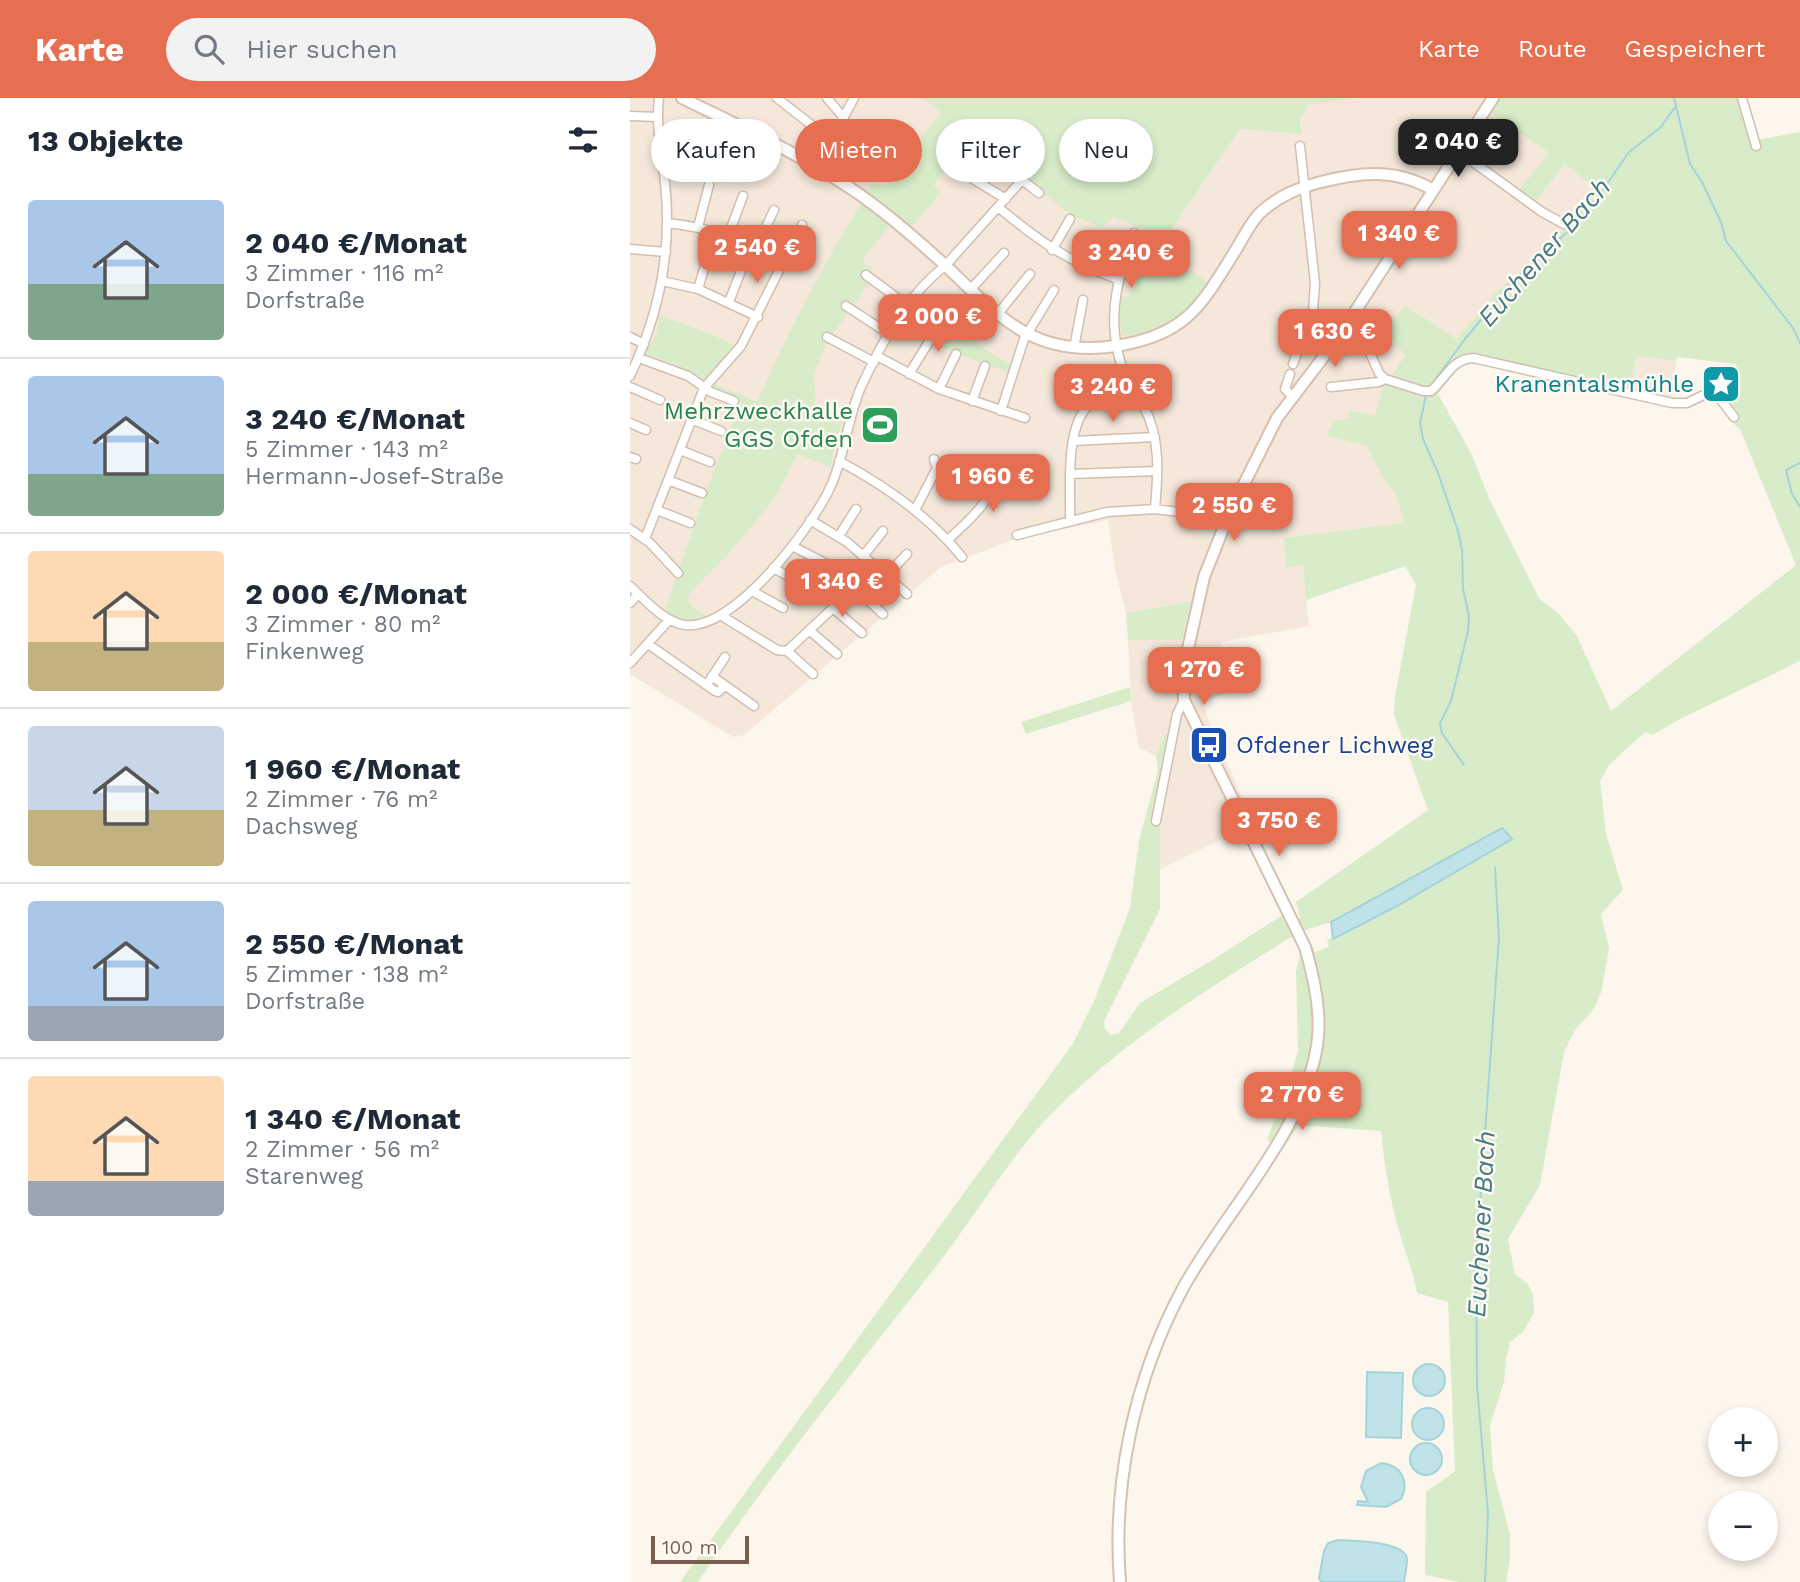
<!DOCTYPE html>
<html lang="de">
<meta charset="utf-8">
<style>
body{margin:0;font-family:"Work Sans",sans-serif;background:#f2f2f3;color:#1f2937;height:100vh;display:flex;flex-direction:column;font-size:26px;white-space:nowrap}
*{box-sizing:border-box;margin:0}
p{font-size:23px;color:#747a83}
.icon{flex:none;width:38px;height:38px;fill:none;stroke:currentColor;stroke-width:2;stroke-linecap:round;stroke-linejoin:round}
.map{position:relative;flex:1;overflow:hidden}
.panel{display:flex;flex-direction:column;background:#fff;width:630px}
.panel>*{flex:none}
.hud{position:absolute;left:21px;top:21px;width:665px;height:63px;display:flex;gap:14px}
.fabs{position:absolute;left:1078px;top:1309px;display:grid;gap:14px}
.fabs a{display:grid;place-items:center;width:70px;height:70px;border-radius:50%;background:#fff;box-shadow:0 4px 10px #0003;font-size:35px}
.scale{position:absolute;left:21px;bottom:18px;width:98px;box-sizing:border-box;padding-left:7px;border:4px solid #7a5c4d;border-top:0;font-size:19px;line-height:24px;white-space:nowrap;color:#7a5c4d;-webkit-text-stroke:5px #fffaf3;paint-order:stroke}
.price{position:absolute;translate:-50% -60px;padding:0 16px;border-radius:14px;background:#e76f51;color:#fff;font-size:23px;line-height:46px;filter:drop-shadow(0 2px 4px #0008)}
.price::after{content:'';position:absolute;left:50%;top:42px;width:21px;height:16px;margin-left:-10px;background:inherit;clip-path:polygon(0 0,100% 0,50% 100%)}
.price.current{background:#222;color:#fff}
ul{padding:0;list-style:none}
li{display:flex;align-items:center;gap:21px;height:175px;padding:0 28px}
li+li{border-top:2px solid #e0e1e3}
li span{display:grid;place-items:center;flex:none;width:196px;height:140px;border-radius:7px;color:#555}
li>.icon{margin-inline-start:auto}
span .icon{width:84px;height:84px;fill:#fffc;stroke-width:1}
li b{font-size:30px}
h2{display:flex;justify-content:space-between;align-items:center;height:84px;padding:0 28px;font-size:30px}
.tag{padding:0 24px;border-radius:32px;background:#fff;box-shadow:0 4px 10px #0003;font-size:24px;line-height:63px}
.tag.current{background:#e76f51;color:#fff}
header{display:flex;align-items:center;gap:42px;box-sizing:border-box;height:98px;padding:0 35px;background:#e76f51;color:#fff}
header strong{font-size:33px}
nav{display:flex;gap:38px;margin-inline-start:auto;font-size:24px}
.search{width:490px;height:63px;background:#f2f2f3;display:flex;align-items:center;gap:18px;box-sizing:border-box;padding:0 24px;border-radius:38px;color:#747a83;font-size:26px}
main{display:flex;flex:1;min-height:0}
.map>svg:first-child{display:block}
.residential{fill:#f5e8da}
.green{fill:#d8ecc9;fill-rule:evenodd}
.water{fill:#bfe3e8;stroke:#a5d3da;stroke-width:2}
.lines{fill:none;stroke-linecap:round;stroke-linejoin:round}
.stream{stroke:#a5d3da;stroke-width:2}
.street-casing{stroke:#d1beb0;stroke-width:11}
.secondary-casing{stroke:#d6c0b0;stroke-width:14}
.street{stroke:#fff;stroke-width:8}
.secondary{stroke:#fff;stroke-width:10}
.labels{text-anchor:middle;stroke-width:5;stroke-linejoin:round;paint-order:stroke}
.culture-label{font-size:24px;fill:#0d838f;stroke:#fffaf3;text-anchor:end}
.leisure-label{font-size:24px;fill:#27864d;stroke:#fffaf3;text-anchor:end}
.transit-label{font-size:24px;fill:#164399;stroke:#fffaf3;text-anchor:start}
.water-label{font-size:26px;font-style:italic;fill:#437c86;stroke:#fffaf3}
</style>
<header>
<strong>Karte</strong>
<div class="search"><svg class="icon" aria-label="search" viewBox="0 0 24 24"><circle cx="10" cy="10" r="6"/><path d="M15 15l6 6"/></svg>Hier suchen</div>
<nav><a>Karte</a><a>Route</a><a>Gespeichert</a></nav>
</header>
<main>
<section class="panel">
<h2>13 Objekte<svg class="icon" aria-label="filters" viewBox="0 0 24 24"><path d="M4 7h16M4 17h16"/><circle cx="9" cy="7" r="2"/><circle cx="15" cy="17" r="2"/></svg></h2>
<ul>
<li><span style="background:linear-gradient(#a9c7e8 60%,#7fa58c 0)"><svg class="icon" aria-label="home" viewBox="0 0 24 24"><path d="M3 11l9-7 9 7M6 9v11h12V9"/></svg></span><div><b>2 040 €/Monat</b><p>3 Zimmer · 116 m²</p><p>Dorfstraße</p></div></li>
<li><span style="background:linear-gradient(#a9c7e8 70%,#7fa58c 0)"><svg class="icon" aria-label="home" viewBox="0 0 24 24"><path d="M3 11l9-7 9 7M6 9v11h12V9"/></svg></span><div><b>3 240 €/Monat</b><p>5 Zimmer · 143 m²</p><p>Hermann-Josef-Straße</p></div></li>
<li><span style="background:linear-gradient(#ffd9b3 65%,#c2b280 0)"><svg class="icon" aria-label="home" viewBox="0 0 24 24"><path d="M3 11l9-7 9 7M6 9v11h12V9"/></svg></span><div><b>2 000 €/Monat</b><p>3 Zimmer · 80 m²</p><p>Finkenweg</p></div></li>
<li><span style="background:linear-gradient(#c9d6e8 60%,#c2b280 0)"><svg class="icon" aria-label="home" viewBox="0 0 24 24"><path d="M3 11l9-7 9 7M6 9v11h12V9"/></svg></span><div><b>1 960 €/Monat</b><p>2 Zimmer · 76 m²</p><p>Dachsweg</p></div></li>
<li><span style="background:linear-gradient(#a9c7e8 75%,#9aa5b1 0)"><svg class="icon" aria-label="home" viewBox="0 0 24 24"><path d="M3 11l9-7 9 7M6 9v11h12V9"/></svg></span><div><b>2 550 €/Monat</b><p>5 Zimmer · 138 m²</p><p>Dorfstraße</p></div></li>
<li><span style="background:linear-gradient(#ffd9b3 75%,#9aa5b1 0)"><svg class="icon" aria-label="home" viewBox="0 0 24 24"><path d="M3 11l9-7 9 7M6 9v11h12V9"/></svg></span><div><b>1 340 €/Monat</b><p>2 Zimmer · 56 m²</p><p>Starenweg</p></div></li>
</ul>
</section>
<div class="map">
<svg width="1170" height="1484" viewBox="0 0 1170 1484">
<rect width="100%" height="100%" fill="#fdf6ec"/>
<!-- residential -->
<path class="residential" d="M0 0H293L391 79 535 141 610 31 672 36 670 22 680 6 722 0H871L861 14 919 55 890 91 905 104 935 66 969 93 920 147 865 195 827 241 775 207 755 234 775 256 753 289 745 319 719 320 697 338 737 348 750 374 765 395 775 425 673 467 679 528 592 544 595 596 572 603 585 639 624 725 529 772 530 723 546 642 535 636 526 658 509 650 501 603 498 542H552L561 503 496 515 485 472 478 422 388 440 311 469 114 637 103 639 0 576Z
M1005 258 1046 263 1042 308 998 299Z"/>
<!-- green -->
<path class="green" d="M293 0H725L679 7 670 22 672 36 610 31 535 141 483 119 472 129 441 117 358 53 339 76 316 68 304 88 311 94 282 129 236 94 242 85 255 88 258 84 262 86 284 49 311 15Z
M871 0H1114L1127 42 1170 34V563L1052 620 1022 637 1015 634 979 667 970 683 976 736 993 792 971 816 979 850 971 895 963 912 945 932 934 954 910 1087 878 1141 885 1176 898 1186 903 1197 904 1215 893 1234 880 1244 876 1262 874 1284 860 1327 863 1372 880 1436V1460L876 1484H829L795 1477 796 1394 825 1373 818 1204 787 1195C783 1171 773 1149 767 1126 759 1095 754 1065 751 1033L669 1027 652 1052 637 1042 659 984 668 953 666 872 672 851 683 849 685 854 699 849 697 842 767 808 872 731 701 824 671 833 667 822 670 820 666 804 798 712 764 617 765 598 786 487 775 468 676 502 673 467 656 469 654 440 775 425 765 395 750 374 737 348 697 338 703 323 719 320 720 313 745 318 753 289 775 257 754 234 775 207 827 241 865 195 920 147 968 93 935 66 905 104 889 92 919 55 860 14ZM1006 258 1046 263 1047 259 1106 266C1104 285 1098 302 1098 321L1110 331 1166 467 981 613 947 538 928 515 909 500 859 400 842 357 808 296 832 265 843 263 998 299Z
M231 106 259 128 234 159 235 166 242 171 234 182 239 186 199 241 192 255 184 276 186 313 212 322 200 369 168 356 144 401 97 457 60 495 58 501 62 509 78 518C63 524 48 523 35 512L75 396 111 304 46 267 15 255 27 235 29 217 83 237 109 250 79 283C96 293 110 294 127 304 158 236 191 169 231 106Z
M506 134 577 184C555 218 535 232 495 239L491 236 489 199C501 201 505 191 507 180L491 176Z
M313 223 366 258 383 267 380 275 328 256 301 242Z
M561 503 552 542H498L496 515Z
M500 589 501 603 396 636 391 624Z
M535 636 546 642 530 723V811L474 923 475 931 481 937 489 935 510 905 584 861 654 816 666 836C579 890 501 938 427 1010 382 1055 349 1112 311 1162 228 1268 143 1373 68 1484H50L442 947 465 901 500 810 509 743 528 672 526 658Z"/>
<!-- water -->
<path class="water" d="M872 730 882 741 767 808 703 841 701 824Z
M783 1282a16 16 0 1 1 32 0a16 16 0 1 1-32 0Z
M737 1274 773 1275 771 1340 736 1339Z
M782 1326a16 16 0 1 1 32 0a16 16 0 1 1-32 0Z
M780 1361a16 16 0 1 1 32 0a16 16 0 1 1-32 0Z
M751 1365C771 1367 780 1383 771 1401L756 1409 727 1407 728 1403 738 1404 731 1389 736 1373Z
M708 1442C723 1443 775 1443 777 1461 777 1468 775 1477 774 1484H691L689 1480 694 1453 698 1445Z"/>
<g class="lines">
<!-- stream -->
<path class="stream" d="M1044 0 1060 66 1072 84 1091 124 1096 143 1163 230 1170 245
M802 286 835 241 882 184 944 128 963 106 999 54 1031 29 1045 9
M796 297 790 325 793 341 808 375 828 433 832 452 833 491 839 518 838 533 821 603 810 625 812 635 834 667
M1170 365 1156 372 1162 396 1170 409
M855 1484 858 1415 847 1287 846 1161 869 840 865 769"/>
<!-- street casing -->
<g class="street-casing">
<path id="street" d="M147 0 202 43
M197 0 214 20
M1112 0 1126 48
M0 18 27 19
M828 53 912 114 934 126
M187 69 224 0
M325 70 376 101
M368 109C410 144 436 162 487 181
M37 125C81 129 117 144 153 168
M68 129 79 87
M504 135C489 177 477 213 489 259 493 277 505 291 513 307 531 339 528 376 525 411
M98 138 113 98
M126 150 144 112
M0 151 36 154
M422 152 440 121
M454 169 467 139
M236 177 278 208
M32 183 68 191 128 219
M68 191 85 134
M340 192 374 155
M99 204 121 147
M216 208 259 236
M367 217 400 176
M719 223 732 237 749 275 755 281 793 293H801C816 280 822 261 843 260L1042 305H1057L1080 294 1091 302 1104 319
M0 239 14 246
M197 239 244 264
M444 250 453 202
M247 258 309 291 395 320
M9 260 58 278 81 294 104 303
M663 266 683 213 685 185 670 48
M279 276 313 221
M660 276 655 291 662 298
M0 278C27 221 41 160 36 96 34 64 25 32 29 0
M0 289 30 302
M701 289 749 284 755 281
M309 291 326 256
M342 303 355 268
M371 313 394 241 424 192
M61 321 91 333
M0 325 16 332
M443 343 525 339
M50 352 80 364
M0 359 6 361
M209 363C256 388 299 418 332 459
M441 376 527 373
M38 382 72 395
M27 412 60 425
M285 412 307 370 304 361
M567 415 573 413 597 422
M180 422 217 444 277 496
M440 422C441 389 434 327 461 305 472 296 488 291 501 286
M0 431 20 445 48 475
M387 437 477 414 525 411 558 415
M209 438 226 411
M15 441 74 290 111 248 172 127
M318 442C336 424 367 402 362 373
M162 448 197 466
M234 457 253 433
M143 470 176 488
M257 477 277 456
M0 488C15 502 34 524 55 527 104 533 181 430 200 390 215 358 217 321 231 289 251 246 277 197 315 168L392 82 409 95
M224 489 253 516
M122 493 153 510
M0 505 8 496
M203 510 232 535
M92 518 147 552 157 553 183 576
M179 532 207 556
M18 546 85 593 88 594 95 588
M157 553 203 510 244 466
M0 565 39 522
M82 578 124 608
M80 582 95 559
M526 723 547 616 554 602"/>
</g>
<!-- secondary casing -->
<g class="secondary-casing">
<path id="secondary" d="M52 0C113 30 173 57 229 96 260 118 290 144 318 170 371 221 406 260 486 248 558 237 572 206 607 150 614 138 621 124 630 115 648 98 668 90 691 84 730 74 766 70 803 92
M490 1484C482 1385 505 1280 552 1192 594 1114 672 1038 687 948 692 915 684 880 675 849L554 602 553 573 574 479 599 416 647 320 708 240 863 0"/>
</g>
<!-- street -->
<use href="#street" class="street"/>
<!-- secondary -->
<use href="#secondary" class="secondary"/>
</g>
<!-- icons -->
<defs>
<g id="sight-square" transform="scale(2.0125)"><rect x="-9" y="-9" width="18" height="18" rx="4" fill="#0f9aa8" stroke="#fffaf3"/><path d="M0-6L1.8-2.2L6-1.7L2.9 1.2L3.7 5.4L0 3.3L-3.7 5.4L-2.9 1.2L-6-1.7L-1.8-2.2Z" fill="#fff"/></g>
<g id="stadium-square" transform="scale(2.0125)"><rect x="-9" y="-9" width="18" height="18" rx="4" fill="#2e9e5b" stroke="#fffaf3"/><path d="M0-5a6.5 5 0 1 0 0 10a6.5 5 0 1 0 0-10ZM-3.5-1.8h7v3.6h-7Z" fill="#fff"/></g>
<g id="bus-square" transform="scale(2.0125)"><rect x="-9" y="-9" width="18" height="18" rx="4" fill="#1a4fb4" stroke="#fffaf3"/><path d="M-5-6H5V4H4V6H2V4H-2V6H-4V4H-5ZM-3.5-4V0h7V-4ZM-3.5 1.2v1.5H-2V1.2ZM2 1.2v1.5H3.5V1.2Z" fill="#fff"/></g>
</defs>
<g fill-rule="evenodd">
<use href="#sight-square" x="1091" y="286"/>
<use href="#stadium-square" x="250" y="327"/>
<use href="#bus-square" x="579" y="647"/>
</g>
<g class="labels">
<!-- culture labels -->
<g class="culture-label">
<text x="1064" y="294">Kranentalsmühle</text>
</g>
<!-- leisure labels -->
<g class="leisure-label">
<text x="223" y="321">Mehrzweckhalle<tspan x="223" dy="28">GGS Ofden</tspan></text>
</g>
<!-- transit labels -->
<g class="transit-label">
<text x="606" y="655">Ofdener Lichweg</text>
</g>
<!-- water labels -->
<g class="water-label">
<text transform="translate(914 154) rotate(-49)" y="9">Euchener Bach</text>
<text transform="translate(851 1126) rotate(-87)" y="9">Euchener Bach</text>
</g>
</g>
</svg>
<div class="fabs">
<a>+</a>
<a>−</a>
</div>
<div class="scale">100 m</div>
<b class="price current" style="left:828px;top:81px">2 040 €</b>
<b class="price" style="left:769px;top:173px">1 340 €</b>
<b class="price" style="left:127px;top:187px">2 540 €</b>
<b class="price" style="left:501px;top:192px">3 240 €</b>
<b class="price" style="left:308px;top:256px">2 000 €</b>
<b class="price" style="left:705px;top:271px">1 630 €</b>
<b class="price" style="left:483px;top:326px">3 240 €</b>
<b class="price" style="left:363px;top:416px">1 960 €</b>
<b class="price" style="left:604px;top:445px">2 550 €</b>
<b class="price" style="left:212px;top:521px">1 340 €</b>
<b class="price" style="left:574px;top:609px">1 270 €</b>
<b class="price" style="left:649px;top:760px">3 750 €</b>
<b class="price" style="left:672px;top:1034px">2 770 €</b>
<div class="hud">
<a class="tag">Kaufen</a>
<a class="tag current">Mieten</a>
<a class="tag">Filter</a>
<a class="tag">Neu</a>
</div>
</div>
</main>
